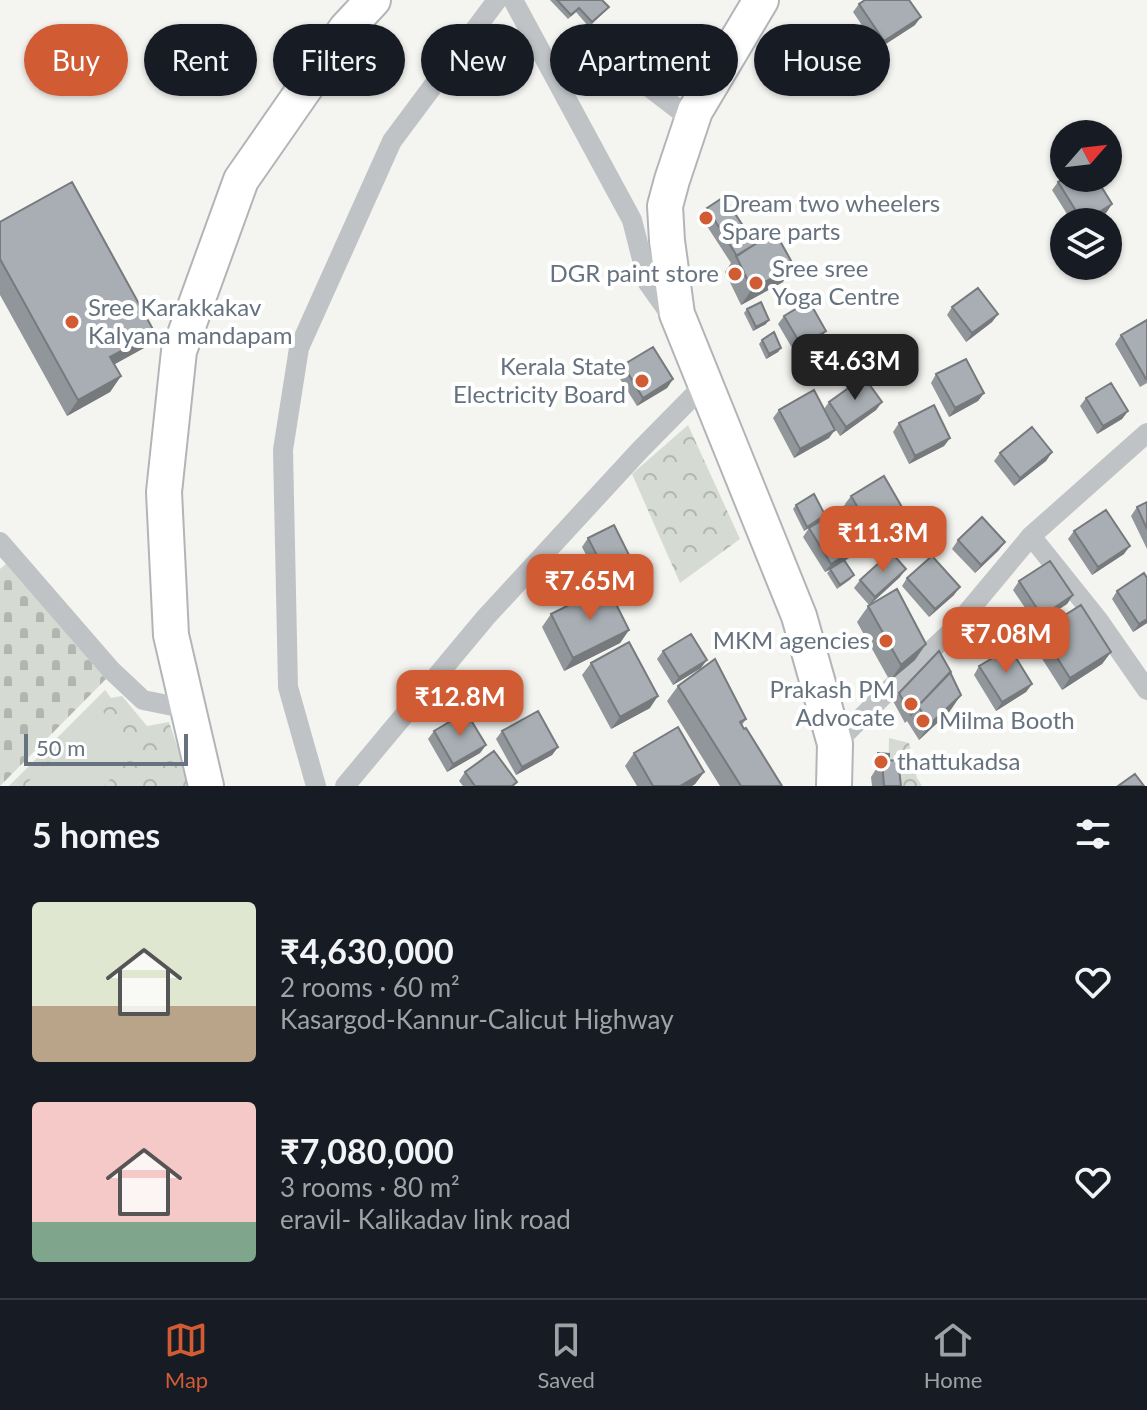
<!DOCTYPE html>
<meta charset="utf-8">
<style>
body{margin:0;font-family:Lato,sans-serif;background:#242831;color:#f1f3f6;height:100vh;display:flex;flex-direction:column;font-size:30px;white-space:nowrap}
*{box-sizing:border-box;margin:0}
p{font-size:26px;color:#9ea1a6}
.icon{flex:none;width:44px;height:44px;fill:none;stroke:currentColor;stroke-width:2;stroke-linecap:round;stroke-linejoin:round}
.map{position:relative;height:786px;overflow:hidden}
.drawer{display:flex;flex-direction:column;background:#171b24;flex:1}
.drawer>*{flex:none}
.guide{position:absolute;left:24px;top:24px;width:1100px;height:72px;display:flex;gap:16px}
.needle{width:52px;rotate:62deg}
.fabs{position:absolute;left:1050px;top:120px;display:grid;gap:16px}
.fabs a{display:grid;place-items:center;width:72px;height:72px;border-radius:50%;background:#171b24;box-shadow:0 2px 6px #0004;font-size:40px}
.scale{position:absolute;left:24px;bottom:20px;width:164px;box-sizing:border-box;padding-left:8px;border:4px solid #66737f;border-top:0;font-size:22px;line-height:28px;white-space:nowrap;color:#66737f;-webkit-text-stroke:6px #fff;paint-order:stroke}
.price{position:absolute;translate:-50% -68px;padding:0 18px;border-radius:16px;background:#d15b33;color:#fff;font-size:26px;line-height:52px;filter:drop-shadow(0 2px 4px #0008)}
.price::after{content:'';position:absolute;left:50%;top:48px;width:24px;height:18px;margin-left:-12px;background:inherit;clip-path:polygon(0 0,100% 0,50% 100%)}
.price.selected{background:#222;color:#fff}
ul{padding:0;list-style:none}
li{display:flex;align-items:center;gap:24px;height:200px;padding:0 32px}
li span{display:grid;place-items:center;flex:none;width:224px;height:160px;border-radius:8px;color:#555}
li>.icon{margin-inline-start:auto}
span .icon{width:96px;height:96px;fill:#fffc;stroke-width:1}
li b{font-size:34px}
h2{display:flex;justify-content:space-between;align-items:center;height:96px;padding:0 32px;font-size:34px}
.pill{padding:0 28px;border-radius:36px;background:#171b24;box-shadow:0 2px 6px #0004;font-size:28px;line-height:72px}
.pill.selected{background:#d15b33;color:#fff}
.menu{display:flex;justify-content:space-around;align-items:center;height:112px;border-top:2px solid #363941;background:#171b24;font-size:22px;color:#9ea1a6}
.menu a{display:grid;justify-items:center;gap:4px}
.menu .selected{color:#d15b33}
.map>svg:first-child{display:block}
.cemetery{fill:url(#cemetery-stones)}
.park{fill:url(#park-crowns)}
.pitch{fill:#d5dbd2}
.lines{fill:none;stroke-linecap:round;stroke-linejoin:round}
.trunk-casing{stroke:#b2b5b8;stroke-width:38}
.minor{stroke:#c0c3c6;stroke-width:20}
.trunk{stroke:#fff;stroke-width:34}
.wall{fill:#90969a}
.shaded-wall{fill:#767a7d}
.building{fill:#a8aeb3;stroke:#767a7d;stroke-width:2}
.poi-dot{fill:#d15b33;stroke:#fff;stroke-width:3}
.labels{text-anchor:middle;stroke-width:8;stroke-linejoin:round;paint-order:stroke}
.poi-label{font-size:24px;fill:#66737f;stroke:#fff;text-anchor:start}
</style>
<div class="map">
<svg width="1147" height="786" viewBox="0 0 1147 786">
<defs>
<pattern id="cemetery-stones" width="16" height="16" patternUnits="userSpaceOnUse" patternTransform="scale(2)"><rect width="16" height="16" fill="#d5dbd2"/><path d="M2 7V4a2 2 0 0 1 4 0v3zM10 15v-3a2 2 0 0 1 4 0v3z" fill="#b1b6b0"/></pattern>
<pattern id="park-crowns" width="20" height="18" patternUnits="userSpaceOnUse" patternTransform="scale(2)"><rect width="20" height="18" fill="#d5dbd2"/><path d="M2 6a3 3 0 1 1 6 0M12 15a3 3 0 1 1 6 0" fill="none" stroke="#b1b6b0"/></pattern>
</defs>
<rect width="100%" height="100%" fill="#f4f4f1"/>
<!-- cemetery -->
<path class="cemetery" d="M6 564 106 679 0 786V569Z"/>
<!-- park -->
<path class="park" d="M688 425 740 539 680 583 632 474Z
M105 690 111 698 122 696 147 726 169 722 191 786H9Z
M889 738 909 743 917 778 922 786H888Z"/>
<!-- pitch -->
<path class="pitch" d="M101 710 139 748 104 786H34L29 781Z"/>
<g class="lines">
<!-- trunk casing -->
<g class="trunk-casing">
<path id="trunk" d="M761 0 695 111 672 180 665 206 667 241 677 314 799 616 835 744 834 786
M206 786 171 635 164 492 179 351 241 180 346 29 373 0"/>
</g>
<!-- minor -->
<path class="minor" d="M513 0 632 220 648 283 670 314H673
M606 54 679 110 695 111
M1031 536 1099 621 1147 690
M0 542 111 670 143 700 188 709
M835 744 898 681 951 632 1031 536 1147 433
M316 786 288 687 283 450 299 348 392 141 497 0
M345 786 486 617 640 450 705 384"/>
<!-- trunk -->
<use href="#trunk" class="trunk"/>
</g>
<!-- wall -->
<path class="wall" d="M550 0H602L609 7 589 27 576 12 568 19Z
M859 4 915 25 878 49 853 12Z
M1058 182 1112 204 1106 213 1091 222H1072L1052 190Z
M707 208 755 244 783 282 741 305 725 272 731 263 701 217Z
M0 222 155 333 144 348 114 364 121 376 110 392 67 416 0 295Z
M952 307 998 314 992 322 966 342 947 315Z
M747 309 766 324 753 331 744 313Z
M784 316 820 339 795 353 778 324Z
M1147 320V383L1140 387 1115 344 1121 335Z
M762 340 781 348 778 352 766 359 759 344Z
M623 365 673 379 667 388 637 406 617 374Z
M936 374 984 393 978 401 949 417 931 383Z
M1086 398 1128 411 1122 419 1097 434 1080 406Z
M829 402H882L876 410 840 436 832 424 829 438 794 458 773 418 779 410 824 409Z
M899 423 950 438 944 446 909 464 893 432Z
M1052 452 1046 461 1014 486 994 461 1000 453Z
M851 496 903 509 897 517 864 536 845 504Z
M1147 502V549L1131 516 1137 507Z
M796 505 825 515 822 519 804 531 793 509Z
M809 528 861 550 845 561 851 579 837 589 827 573 830 570 825 572 803 537Z
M1074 531 1124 554 1092 575 1068 539Z
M588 538 631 578 609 589 629 630 620 643 564 671 542 627 551 614 603 588 582 547Z
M958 540 999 550 975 573 952 549Z
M900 577 870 605 915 660 890 681 857 622 869 605 854 588 860 580Z
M907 578 954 595 929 617 902 586Z
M1019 581 1073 595 1067 604 1036 624 1013 590Z
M1117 591 1147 623 1133 632 1112 599Z
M1040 631 1111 652 1102 664 1062 690 1032 643Z
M663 651 701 668 673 685 657 659Z
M591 663 650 708 611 729 582 675Z
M979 666 1032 684 1026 692 996 711 974 675Z
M950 673V711L919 740 907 721 905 723 893 701 899 693Z
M678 686 746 719 742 725 744 729 782 786H720L667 701Z
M434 731 486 745 480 753 447 772 428 739Z
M502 731 558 747 552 755 516 775 496 739Z
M634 753 704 772 695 784 692 786H637L625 766Z
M878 753 889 761 901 786H872L871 777 878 766H875V757Z
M465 772 517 782 514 786H463L459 781Z"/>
<!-- shaded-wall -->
<path class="shaded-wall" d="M921 17 915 25 878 49 884 41Z
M1112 204 1106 213 1091 222H1084Z
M794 266 783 282 741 305 752 289Z
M998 314 992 322 966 342 972 333Z
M769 320 766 324 753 331 756 327Z
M826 331 820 339 795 353 801 345Z
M155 333 144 348 99 373 110 357Z
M781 348 778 352 766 359 769 354Z
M121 376 110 392 67 416 78 400Z
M673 379 667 388 637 406 643 398Z
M984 393 978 401 949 417 955 408Z
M882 402 876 410 840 436 846 427Z
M1128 411 1122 419 1097 434 1103 426Z
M835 430 829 438 794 458 800 449Z
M950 438 944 446 909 464 915 456Z
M1052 452 1046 461 1014 486 1020 478Z
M903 509 897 517 864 536 870 528Z
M825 515 822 519 804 531 807 527Z
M867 542 861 550 825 572 831 564Z
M1005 542 999 550 975 573 981 565Z
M1130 546 1124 554 1092 575 1098 567Z
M636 569 631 578 605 591 611 583Z
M906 569 900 577 869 605 875 597Z
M960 587 954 595 929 617 935 609Z
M1073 595 1067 604 1036 624 1042 616Z
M1147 619V623L1133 632 1139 624Z
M629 630 620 643 564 671 573 658Z
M926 644 915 660 890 681 901 665Z
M1111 652 1102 664 1062 690 1070 678Z
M707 660 701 668 673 685 679 677Z
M1032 684 1026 692 996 711 1002 702Z
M961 695 950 711 919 740 930 724Z
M658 696 650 708 611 729 620 717Z
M486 745 480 753 447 772 453 764Z
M558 747 552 755 516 775 522 767Z
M704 772 695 784 692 786H680Z"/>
<!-- building -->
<path class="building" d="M557 0H602L609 7 592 22 579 8 571 15Z
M865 0H909L921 17 884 41 859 4Z
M1064 178H1096L1112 204 1083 222 1058 182Z
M72 182 155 333 110 357 121 376 78 400 0 259V222Z
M724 197 755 244 737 256 707 208Z
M775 232 794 266 752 289 736 256Z
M978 288 998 314 972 333 952 307Z
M809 301 826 331 801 345 784 316Z
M761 302 769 320 756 327 747 309Z
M1147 320V378L1146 379 1121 335Z
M774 332 781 348 769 354 762 340Z
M653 347 673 379 643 398 623 365Z
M966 359 984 393 955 408 936 374Z
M864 377 882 402 846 427 829 402Z
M1111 383 1128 411 1103 426 1086 398Z
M814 390 835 430 800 449 779 410Z
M934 405 950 438 915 456 899 423Z
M1032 427 1052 452 1020 478 1000 453Z
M884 476 903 509 870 528 851 496Z
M814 494 825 515 807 527 796 505Z
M1147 502V529L1137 507Z
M845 506 867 542 831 564 809 528Z
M1106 510 1130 546 1098 567 1074 531Z
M982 517 1005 542 981 565 958 540Z
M614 525 636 569 611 583 588 538Z
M891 552 906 569 875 597 860 580Z
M932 556 960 587 935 609 907 578Z
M844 560 854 575 840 585 830 569Z
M1050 561 1073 595 1042 616 1019 581Z
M1144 573 1147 578V619L1139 624 1117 591Z
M607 586 629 630 573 658 551 614Z
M897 589 926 644 901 665 868 606Z
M1081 605 1111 652 1070 678 1040 631Z
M691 634 707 660 679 677 663 651Z
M629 642 658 696 620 717 591 663Z
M1010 648 1032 684 1002 702 979 666Z
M939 651 951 672 918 706 911 715 899 693Z
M715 659 746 719 740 722 744 729 746 728 782 786H741L678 686Z
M950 672 961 695 930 724 918 706Z
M538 711 558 747 522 767 502 731Z
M466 712 486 745 453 764 434 731Z
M678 727 704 772 680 786H653L634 753Z
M494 751 517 782 512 786H475L465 772Z
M878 753 889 754V761H878Z
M898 760 901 786H884L882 761Z
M1135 774 1144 786H1118Z"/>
<!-- markers -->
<g class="poi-dot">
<circle cx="706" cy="218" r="8"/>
<circle cx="735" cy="274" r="8"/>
<circle cx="756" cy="283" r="8"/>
<circle cx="72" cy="322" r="8"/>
<circle cx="642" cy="381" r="8"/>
<circle cx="886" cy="641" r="8"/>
<circle cx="911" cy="704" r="8"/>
<circle cx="923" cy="721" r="8"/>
<circle cx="881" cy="762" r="8"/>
</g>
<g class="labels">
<!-- poi labels -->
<g class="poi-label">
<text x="722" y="212">Dream two wheelers<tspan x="722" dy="28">Spare parts</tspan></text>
<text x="772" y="277">Sree sree<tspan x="772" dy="28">Yoga Centre</tspan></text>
<text x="719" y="282" text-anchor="end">DGR paint store</text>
<text x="88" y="316">Sree Karakkakav<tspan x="88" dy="28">Kalyana mandapam</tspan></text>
<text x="626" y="375" text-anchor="end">Kerala State<tspan x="626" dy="28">Electricity Board</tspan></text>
<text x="870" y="649" text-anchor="end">MKM agencies</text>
<text x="895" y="698" text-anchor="end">Prakash PM<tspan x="895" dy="28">Advocate</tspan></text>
<text x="939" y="729">Milma Booth</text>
<text x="897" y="770">thattukadsa</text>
</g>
</g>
</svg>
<div class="fabs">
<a><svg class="needle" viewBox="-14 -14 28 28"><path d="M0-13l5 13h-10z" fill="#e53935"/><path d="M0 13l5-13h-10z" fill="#9ea1a6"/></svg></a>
<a><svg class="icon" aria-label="layers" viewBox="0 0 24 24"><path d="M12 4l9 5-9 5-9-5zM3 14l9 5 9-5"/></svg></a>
</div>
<div class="scale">50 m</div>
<b class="price selected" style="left:855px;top:402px">₹4.63M</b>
<b class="price" style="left:883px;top:574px">₹11.3M</b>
<b class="price" style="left:590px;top:622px">₹7.65M</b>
<b class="price" style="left:1006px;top:675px">₹7.08M</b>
<b class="price" style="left:460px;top:738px">₹12.8M</b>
<div class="guide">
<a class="pill selected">Buy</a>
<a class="pill">Rent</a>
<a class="pill">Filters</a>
<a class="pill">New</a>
<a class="pill">Apartment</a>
<a class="pill">House</a>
</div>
</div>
<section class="drawer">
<h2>5 homes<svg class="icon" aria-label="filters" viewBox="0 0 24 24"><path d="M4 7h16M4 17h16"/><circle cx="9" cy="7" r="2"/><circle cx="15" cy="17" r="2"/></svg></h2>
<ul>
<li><span style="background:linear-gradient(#dfe7d0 65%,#b9a48a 0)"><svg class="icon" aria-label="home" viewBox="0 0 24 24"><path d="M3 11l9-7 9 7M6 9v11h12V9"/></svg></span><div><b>₹4,630,000</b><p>2 rooms · 60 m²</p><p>Kasargod-Kannur-Calicut Highway</p></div><svg class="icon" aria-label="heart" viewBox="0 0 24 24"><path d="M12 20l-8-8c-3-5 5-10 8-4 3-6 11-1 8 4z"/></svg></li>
<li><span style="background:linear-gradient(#f6c9c9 75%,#7fa58c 0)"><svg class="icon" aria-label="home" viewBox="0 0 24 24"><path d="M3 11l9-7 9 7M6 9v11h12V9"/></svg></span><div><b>₹7,080,000</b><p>3 rooms · 80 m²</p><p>eravil- Kalikadav link road</p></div><svg class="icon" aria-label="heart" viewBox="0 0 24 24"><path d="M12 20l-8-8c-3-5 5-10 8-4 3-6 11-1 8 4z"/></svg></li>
</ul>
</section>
<nav class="menu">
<a class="selected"><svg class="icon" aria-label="map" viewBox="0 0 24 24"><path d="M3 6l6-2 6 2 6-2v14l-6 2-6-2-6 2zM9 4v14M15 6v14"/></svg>Map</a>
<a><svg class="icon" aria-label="saved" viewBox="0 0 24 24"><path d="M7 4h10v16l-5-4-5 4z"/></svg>Saved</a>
<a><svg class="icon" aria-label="home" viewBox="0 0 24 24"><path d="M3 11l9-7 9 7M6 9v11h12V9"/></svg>Home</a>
</nav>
